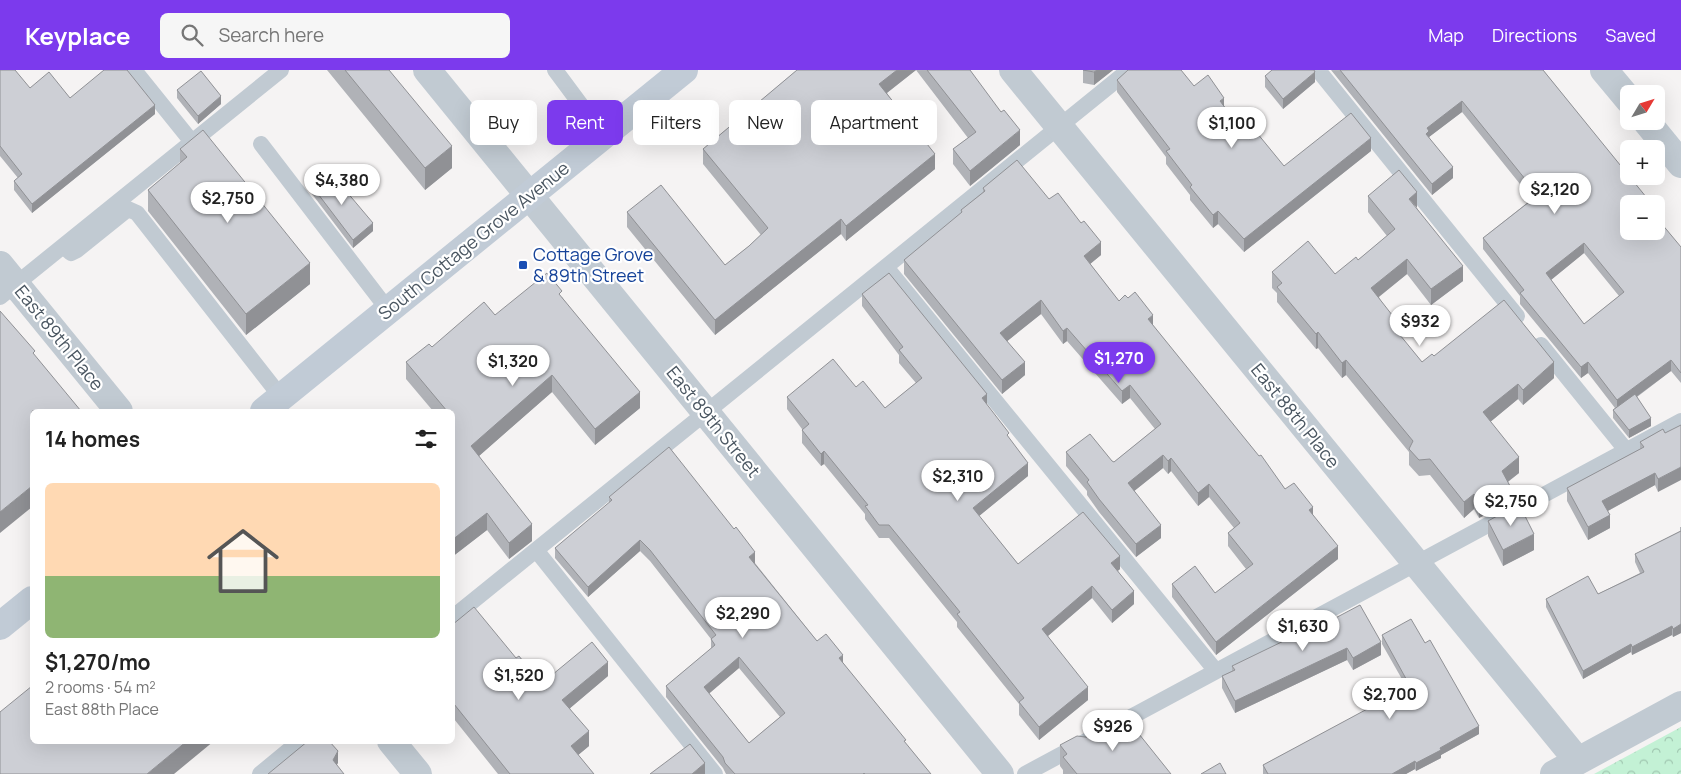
<!DOCTYPE html>
<meta charset="utf-8">
<style>
body{margin:0;font-family:Manrope,sans-serif;background:#f6f6f6;color:#222;height:100vh;display:flex;flex-direction:column;font-size:19px;white-space:nowrap}
*{box-sizing:border-box;margin:0}
p{font-size:16px;color:#767676}
.icon{flex:none;width:28px;height:28px;fill:none;stroke:currentColor;stroke-width:2;stroke-linecap:round;stroke-linejoin:round}
.map{position:relative;flex:1;overflow:hidden}
.sheet{position:absolute;left:30px;top:339px;width:425px;height:335px;display:flex;flex-direction:column;background:#fff;border-radius:8px;box-shadow:0 5px 20px #0002}
.sheet>*{flex:none}
.banner{position:absolute;left:470px;top:30px;width:475px;height:45px;display:flex;gap:10px}
.needle{width:32px;rotate:52deg}
.controls{position:absolute;left:1620px;top:15px;display:grid;gap:10px}
.controls a{display:grid;place-items:center;width:45px;height:45px;border-radius:8px;background:#fff;box-shadow:0 5px 20px #0002;font-size:25px}
.price{position:absolute;translate:-50% -42px;padding:0 11px;border-radius:18px;background:#fff;color:#222;font-size:16px;line-height:32px;filter:drop-shadow(0 1px 2px #0008)}
.price::after{content:'';position:absolute;left:50%;top:30px;width:15px;height:11px;margin-left:-8px;background:inherit;clip-path:polygon(0 0,100% 0,50% 100%)}
.price.active{background:#7c3aed;color:#fff}
ul{padding:0;list-style:none}
li{display:grid;align-content:center;gap:10px;height:265px;padding:0 15px}
li span{display:grid;place-items:center;height:155px;border-radius:8px;color:#555}
li>.icon{margin-inline-start:auto}
span .icon{width:90px;height:90px;fill:#fffc;stroke-width:1}
li b{font-size:21px}
h2{display:flex;justify-content:space-between;align-items:center;height:60px;padding:0 15px;font-size:21px}
.tag{padding:0 18px;border-radius:8px;background:#fff;box-shadow:0 5px 20px #0002;font-size:18px;line-height:45px}
.tag.active{background:#7c3aed;color:#fff}
header{display:flex;align-items:center;gap:30px;box-sizing:border-box;height:70px;padding:0 25px;background:#7c3aed;color:#fff}
header strong{font-size:24px}
nav{display:flex;gap:28px;margin-inline-start:auto;font-size:18px}
.search{width:350px;height:45px;background:#f6f6f6;display:flex;align-items:center;gap:12px;box-sizing:border-box;padding:0 18px;border-radius:8px;color:#767676;font-size:19px}
.map>svg:first-child{display:block}
.forest{fill:url(#forest-crowns)}
.lines{fill:none;stroke-linecap:round;stroke-linejoin:round}
.service{stroke:#c1cad2;stroke-width:16}
.minor{stroke:#c1cad2;stroke-width:28}
.secondary{stroke:#c1cbd6;stroke-width:28}
.wall{fill:#b0b2b7;fill-rule:evenodd}
.shaded-wall{fill:#909195}
.building{fill:#cdcfd5;stroke:#909195;fill-rule:evenodd}
.transit-dot{fill:#1a4fb4;stroke:#fff;stroke-width:2}
.labels{text-anchor:middle;stroke-width:4.5;stroke-linejoin:round;paint-order:stroke}
.street-label{font-size:18px;fill:#4a5661;stroke:#fff}
.transit-label{font-size:18px;fill:#164399;stroke:#fff;text-anchor:start}
</style>
<header>
<strong>Keyplace</strong>
<div class="search"><svg class="icon" aria-label="search" viewBox="0 0 24 24"><circle cx="10" cy="10" r="6"/><path d="M15 15l6 6"/></svg>Search here</div>
<nav><a>Map</a><a>Directions</a><a>Saved</a></nav>
</header>
<div class="map">
<svg width="1681" height="704" viewBox="0 0 1681 704">
<defs>
<pattern id="forest-crowns" width="20" height="18" patternUnits="userSpaceOnUse" patternTransform="scale(1.25)"><rect width="20" height="18" fill="#c3f1d5"/><path d="M2 6a3 3 0 1 1 6 0M12 15a3 3 0 1 1 6 0" fill="none" stroke="#a0c6b0"/></pattern>
</defs>
<rect width="100%" height="100%" fill="#f5f3f3"/>
<!-- forest -->
<path class="forest" d="M1681 657V704H1594Z"/>
<g class="lines">
<!-- service -->
<path class="service" d="M134 0 192 72
M555 0 604 66
M1318 0 1517 246
M261 74 389 241
M63 176 71 183 77 180 128 139 137 143 281 327
M886 197 1216 601
M0 227 281 0
M1541 275 1626 380
M536 480 715 704
M452 548 1129 0
M260 704 300 671
M1025 704 1681 351"/>
<!-- minor -->
<path class="minor" d="M427 0 1000 704
M1013 0 1578 691
M1604 0 1629 30
M1646 51 1681 94
M0 195 119 341
M391 671 418 704
M1554 704 1681 635"/>
<!-- secondary -->
<path class="secondary" d="M264 341 684 0
M0 556 32 530"/>
</g>
<!-- wall -->
<path class="wall" d="M0 0 30 18 70 28 155 44 32 143 14 120V111L18 108 0 86Z
M327 0H389L452 98 425 120Z
M797 0H970L1020 75 970 116 953 94V79L968 68 916 0 887 23 935 99 846 171 841 164 715 265 627 157V142L725 195 749 176 761 165 703 94V79Z
M1083 0H1113L1094 15 1083 13Z
M1331 0H1543L1651 134H1629L1681 177V313L1671 301 1637 327 1651 356 1629 368 1613 348V340L1615 338 1588 303 1581 308 1520 234V226L1483 179V168L1532 129 1462 42 1429 67 1453 108 1432 125ZM1584 183 1619 226 1584 254 1551 210Z
M1265 6 1315 12 1283 39 1265 17Z
M1117 10 1194 16 1224 37 1249 69 1284 96 1371 81 1244 182 1218 154 1213 158 1190 130V125L1166 94V87L1117 22Z
M177 20 221 34 198 54 177 28Z
M180 79 310 214 246 265 148 141V120L180 93Z
M312 116 373 161 353 178 312 124Z
M983 118 1049 129 1101 185 1090 194 1119 231 1153 256 1285 419 1313 445 1338 489 1216 585 1172 527V514L1215 523 1246 499 1228 476V463L1234 458 1209 427 1198 436 1171 401 1168 404 1163 398 1134 421 1161 468 1136 487 1099 442 1087 425V421L1066 396V382L1114 392 1155 359 1130 328 1122 334 1067 271 1063 274 1041 244 1007 271 1025 305 1002 324 904 204V190L961 144V140L983 122Z
M1368 126 1417 138 1463 211 1431 235 1407 204 1379 227 1396 261 1422 292 1434 286 1554 308 1523 335 1518 329 1490 352 1519 403 1508 412 1510 432 1479 448 1474 439 1464 448 1430 405 1419 406 1409 395V382L1386 354 1346 305 1342 308 1318 278 1316 279 1277 232V223L1272 218V202L1335 204 1358 190 1387 166 1368 142Z
M862 224 987 335 1009 368 1028 406 979 446 1018 494 1120 499 1118 501 1134 534 1112 553 1092 528 1048 566 1088 630 1039 670 1019 645V634L957 557V552L889 468H879L865 449V444L824 394 821 396 802 373V359L787 339V327L856 317 885 338 916 313 899 293V285L862 236Z
M562 227 640 338 595 375 552 322 479 386 532 471 509 489 487 460 452 487V341H433L406 309V292L432 277 495 245Z
M1663 359 1658 422 1655 415 1608 441 1610 458 1588 470 1567 431V418L1640 379V372Z
M609 427 755 493 817 571 843 593 906 674 931 704H726L723 698 666 627V616L711 579V569L650 491 640 481 588 527 555 488V478L609 433ZM739 598 780 647 749 673 709 623Z
M1488 451 1534 480 1503 496 1488 466Z
M1680 457H1681V563L1673 567 1672 565 1632 585 1631 582 1583 609 1546 537V529L1598 524 1640 503 1635 492V484L1680 461Z
M1326 553 1381 585 1353 600 1347 590 1235 643 1222 618V606L1232 601V596Z
M452 555 541 614 608 606 570 638 589 676 578 685 594 704H498L454 649 452 650Z
M1382 565 1425 573 1479 664 1441 685V688L1416 701 1415 699 1406 704H1263V695L1407 618 1382 574Z
M1060 675 1171 704H1063V700L1060 696Z"/>
<!-- shaded-wall -->
<path class="shaded-wall" d="M897 0H916L879 29V14Z
M1097 0H1113L1094 15V2Z
M1315 2V12L1283 39V29Z
M221 26V34L198 54V46Z
M1224 28V41L1220 31Z
M1462 31V42L1429 67V72L1426 74 1427 58Z
M155 35V44L32 143V134Z
M1020 60V75L970 116V101Z
M1371 68V81L1244 182V169Z
M452 76V98L425 120V98Z
M935 84V99L846 171V156Z
M1453 97V108L1432 125V114Z
M1417 122V138L1409 129Z
M1218 141V154L1213 158V145Z
M841 149V164L715 265V250Z
M373 153V161L353 178V170Z
M1101 172V185L1084 199V186Z
M1584 173V183L1546 214V203Z
M1407 189V204L1371 233V218Z
M310 193V214L246 265V244Z
M1463 196V211L1431 235V219Z
M1041 230V244L1000 277V263Z
M1153 245V258L1148 249Z
M1396 250V266L1391 254Z
M1067 258V271L1063 274V261Z
M1318 262V278L1316 279V264Z
M1346 290V305L1342 308V293Z
M1671 290V301L1617 341V330Z
M1025 292V305L1002 324V310Z
M1554 292V308L1523 335V320Z
M1588 292V303L1581 308V297Z
M552 305V322L471 393V376Z
M1518 314V329L1483 358V342Z
M1130 315V328L1122 334V321Z
M640 322V338L595 375V359Z
M987 324V336L982 328Z
M1651 348V356L1629 368V360Z
M824 381V394L821 396V384Z
M1163 385V398L1128 426V413Z
M1519 387V403L1502 416V401Z
M1171 388V401L1168 404V391Z
M1028 393V406L973 451V438Z
M1681 397V410L1658 422V409Z
M1655 403V415L1602 444V431Z
M1209 414V427L1198 436V423Z
M32 416V437L0 463V442Z
M1510 416V432L1479 448V433Z
M1474 424V439L1464 448V432Z
M1313 437V450L1309 440Z
M487 443V460L452 487V470Z
M1610 445V458L1588 470V457Z
M532 454V471L509 489V473Z
M1161 455V468L1136 487V474Z
M1534 464V480L1503 496V480Z
M640 470V481L588 527V517Z
M1338 476V489L1216 585V572Z
M755 482V493L749 497V487Z
M1120 486V499L1111 506V493Z
M1092 516V528L1042 571V559Z
M1134 521V534L1112 553V540Z
M1681 554V563L1673 567V559Z
M1672 556V565L1632 585V577Z
M1381 572V585L1353 600V588Z
M1631 574V582L1583 609V601Z
M1347 578V590L1235 643V631Z
M843 585V595L839 588Z
M739 587V598L704 628V617Z
M608 592V606L562 645V630Z
M1088 617V630L1039 670V657Z
M454 634V649L452 650V635Z
M1479 656V664L1441 685V688L1416 701V693L1440 678Z
M589 661V676L571 691V676Z
M187 671H214L174 704H147Z
M338 681V693L333 702V690Z
M1415 691V699L1406 704H1392Z
M705 693V704H692Z"/>
<!-- building -->
<path class="building" d="M0 0H15L30 18 49 2 70 28 104 0H127L155 35 32 134 14 111 22 104 0 76Z
M345 0H389L452 76 425 98Z
M797 0H897L879 14 935 84 846 156 841 149 715 250 627 142 661 115 725 195 749 176 768 158 703 79Z
M927 0H970L1001 42 1004 40 1020 60 970 101 953 79 976 62Z
M1083 0H1097L1094 2Z
M1128 0H1181L1194 16 1208 5 1224 28 1220 31 1249 69 1257 63 1284 96 1351 43 1371 68 1244 169 1218 141 1213 145 1190 117 1192 115 1166 81 1170 79 1117 10Z
M1272 0H1314L1315 2 1283 29 1265 6Z
M1340 0H1543L1651 133 1650 134H1629V161H1656V147L1681 177V303L1671 290 1617 330 1588 292 1581 297 1520 223 1524 220 1483 168 1538 125 1462 31 1427 58 1429 61 1426 64 1453 97 1432 114ZM1584 173 1624 222 1584 254 1546 203Z
M201 1 221 26 198 46 177 20Z
M203 60 310 193 246 244 148 120 187 87 180 79Z
M1017 90 1049 129 1058 123 1081 153 1084 151 1101 172 1084 186 1119 231 1125 225 1128 228 1135 222 1153 245 1148 249 1259 386 1261 385 1285 419 1294 413 1313 437 1309 440 1338 476 1216 572 1172 514 1195 496 1215 523 1253 494 1228 463 1240 453 1209 414 1198 423 1171 388 1168 391 1163 385 1128 413 1161 455 1136 474 1099 429 1087 412 1089 410 1066 382 1090 364 1112 391 1114 392 1161 354 1130 315 1122 321 1067 258 1063 261 1041 230 1000 263 1025 292 1002 310 904 190 962 142 961 140 985 121 983 118Z
M1399 100 1417 122 1409 129 1463 196 1431 219 1407 189 1371 218 1396 250 1391 254 1422 292 1432 284 1434 286 1504 230 1554 292 1523 320 1518 314 1483 342 1519 387 1502 401 1510 416 1479 433 1474 424 1464 432 1430 389 1419 390 1409 379 1413 371 1346 290 1342 293 1318 262 1316 264 1277 217 1282 213 1272 202 1308 171 1335 204 1356 187 1358 190 1395 159 1368 126Z
M330 102 373 153 353 170 312 116Z
M547 203 562 221 559 224 640 322 595 359 552 305 471 376 532 454 509 473 487 443 452 470V341H447L406 292 429 274 432 277 484 232 495 245Z
M889 203 987 324 982 328 1009 363 1007 365 1028 393 973 438 1018 494 1083 442 1120 486 1111 493 1134 521 1112 540 1092 516 1042 559 1088 617 1039 657 1019 632 1024 628 957 544 960 542 889 455H879L865 436 868 435 824 381 821 384 802 360 809 354 787 327 833 289 856 317 863 311 885 338 922 308 899 280 903 277 862 224Z
M0 241 35 281 33 283 81 341H32V416L0 442Z
M1635 324 1651 348 1629 360 1613 340Z
M1681 355V397L1658 409 1655 403 1602 431 1610 445 1588 457 1567 418 1644 377 1640 372 1663 359 1665 363Z
M669 377 734 459 736 457 755 482 749 487 817 571 826 564 843 585 839 588 906 670 904 671 931 704H865L864 703 863 704H735L725 693 723 687 666 616 715 575 711 569 716 565 650 480 640 470 588 517 555 478 612 430 609 427ZM739 587 785 643 749 673 704 617Z
M1519 434 1534 464 1503 480 1488 451Z
M1681 461V554L1673 559 1672 556 1632 577 1631 574 1583 601 1546 529 1588 506 1598 524 1644 502 1635 484Z
M1360 535 1381 572 1353 588 1347 578 1235 631 1222 606 1235 600 1232 596 1325 551 1326 553Z
M474 537 516 588 519 586 541 614 592 572 608 592 562 630 589 661 571 676 594 704H510L454 634 452 635V555Z
M1411 549 1425 573 1430 570 1479 656 1440 678 1441 680 1416 693 1415 691 1392 704H1268L1263 695 1410 616 1382 565Z
M32 616V671H187L147 704H0V642Z
M1123 644 1171 704H1077L1063 687 1067 684 1060 675 1077 666 1093 668Z
M308 671H329L338 681 333 690 344 704H268Z
M690 674 705 693 692 704H650Z
M1220 693 1226 704H1201Z"/>
<!-- markers -->
<rect class="transit-dot" x="518" y="190" width="10" height="10" rx="2.5"/>
<g class="labels">
<!-- street labels -->
<g class="street-label">
<text transform="translate(474 171) rotate(-39)" y="6">South Cottage Grove Avenue</text>
<text transform="translate(59 268) rotate(51)" y="6">East 89th Place</text>
<text transform="translate(1295 346) rotate(51)" y="6">East 88th Place</text>
<text transform="translate(713 352) rotate(51)" y="6">East 89th Street</text>
</g>
<!-- transit labels -->
<g class="transit-label">
<text x="533" y="191">Cottage Grove<tspan x="533" dy="21">&amp; 89th Street</tspan></text>
</g>
</g>
</svg>
<div class="controls">
<a><svg class="needle" viewBox="-14 -14 28 28"><path d="M0-13l5 13h-10z" fill="#e53935"/><path d="M0 13l5-13h-10z" fill="#767676"/></svg></a>
<a>+</a>
<a>−</a>
</div>
<b class="price" style="left:1232px;top:79px">$1,100</b>
<b class="price" style="left:342px;top:136px">$4,380</b>
<b class="price" style="left:1555px;top:145px">$2,120</b>
<b class="price" style="left:228px;top:154px">$2,750</b>
<b class="price" style="left:1420px;top:277px">$932</b>
<b class="price active" style="left:1119px;top:314px">$1,270</b>
<b class="price" style="left:513px;top:317px">$1,320</b>
<b class="price" style="left:958px;top:432px">$2,310</b>
<b class="price" style="left:1511px;top:457px">$2,750</b>
<b class="price" style="left:743px;top:569px">$2,290</b>
<b class="price" style="left:1303px;top:582px">$1,630</b>
<b class="price" style="left:519px;top:631px">$1,520</b>
<b class="price" style="left:1390px;top:650px">$2,700</b>
<b class="price" style="left:1113px;top:682px">$926</b>
<div class="banner">
<a class="tag">Buy</a>
<a class="tag active">Rent</a>
<a class="tag">Filters</a>
<a class="tag">New</a>
<a class="tag">Apartment</a>
</div>
<section class="sheet">
<h2>14 homes<svg class="icon" aria-label="filters" viewBox="0 0 24 24"><path d="M4 7h16M4 17h16"/><circle cx="9" cy="7" r="2"/><circle cx="15" cy="17" r="2"/></svg></h2>
<ul>
<li><span style="background:linear-gradient(#ffd9b3 60%,#8fb573 0)"><svg class="icon" aria-label="home" viewBox="0 0 24 24"><path d="M3 11l9-7 9 7M6 9v11h12V9"/></svg></span><div><b>$1,270/mo</b><p>2 rooms · 54 m²</p><p>East 88th Place</p></div></li>
</ul>
</section>
</div>
